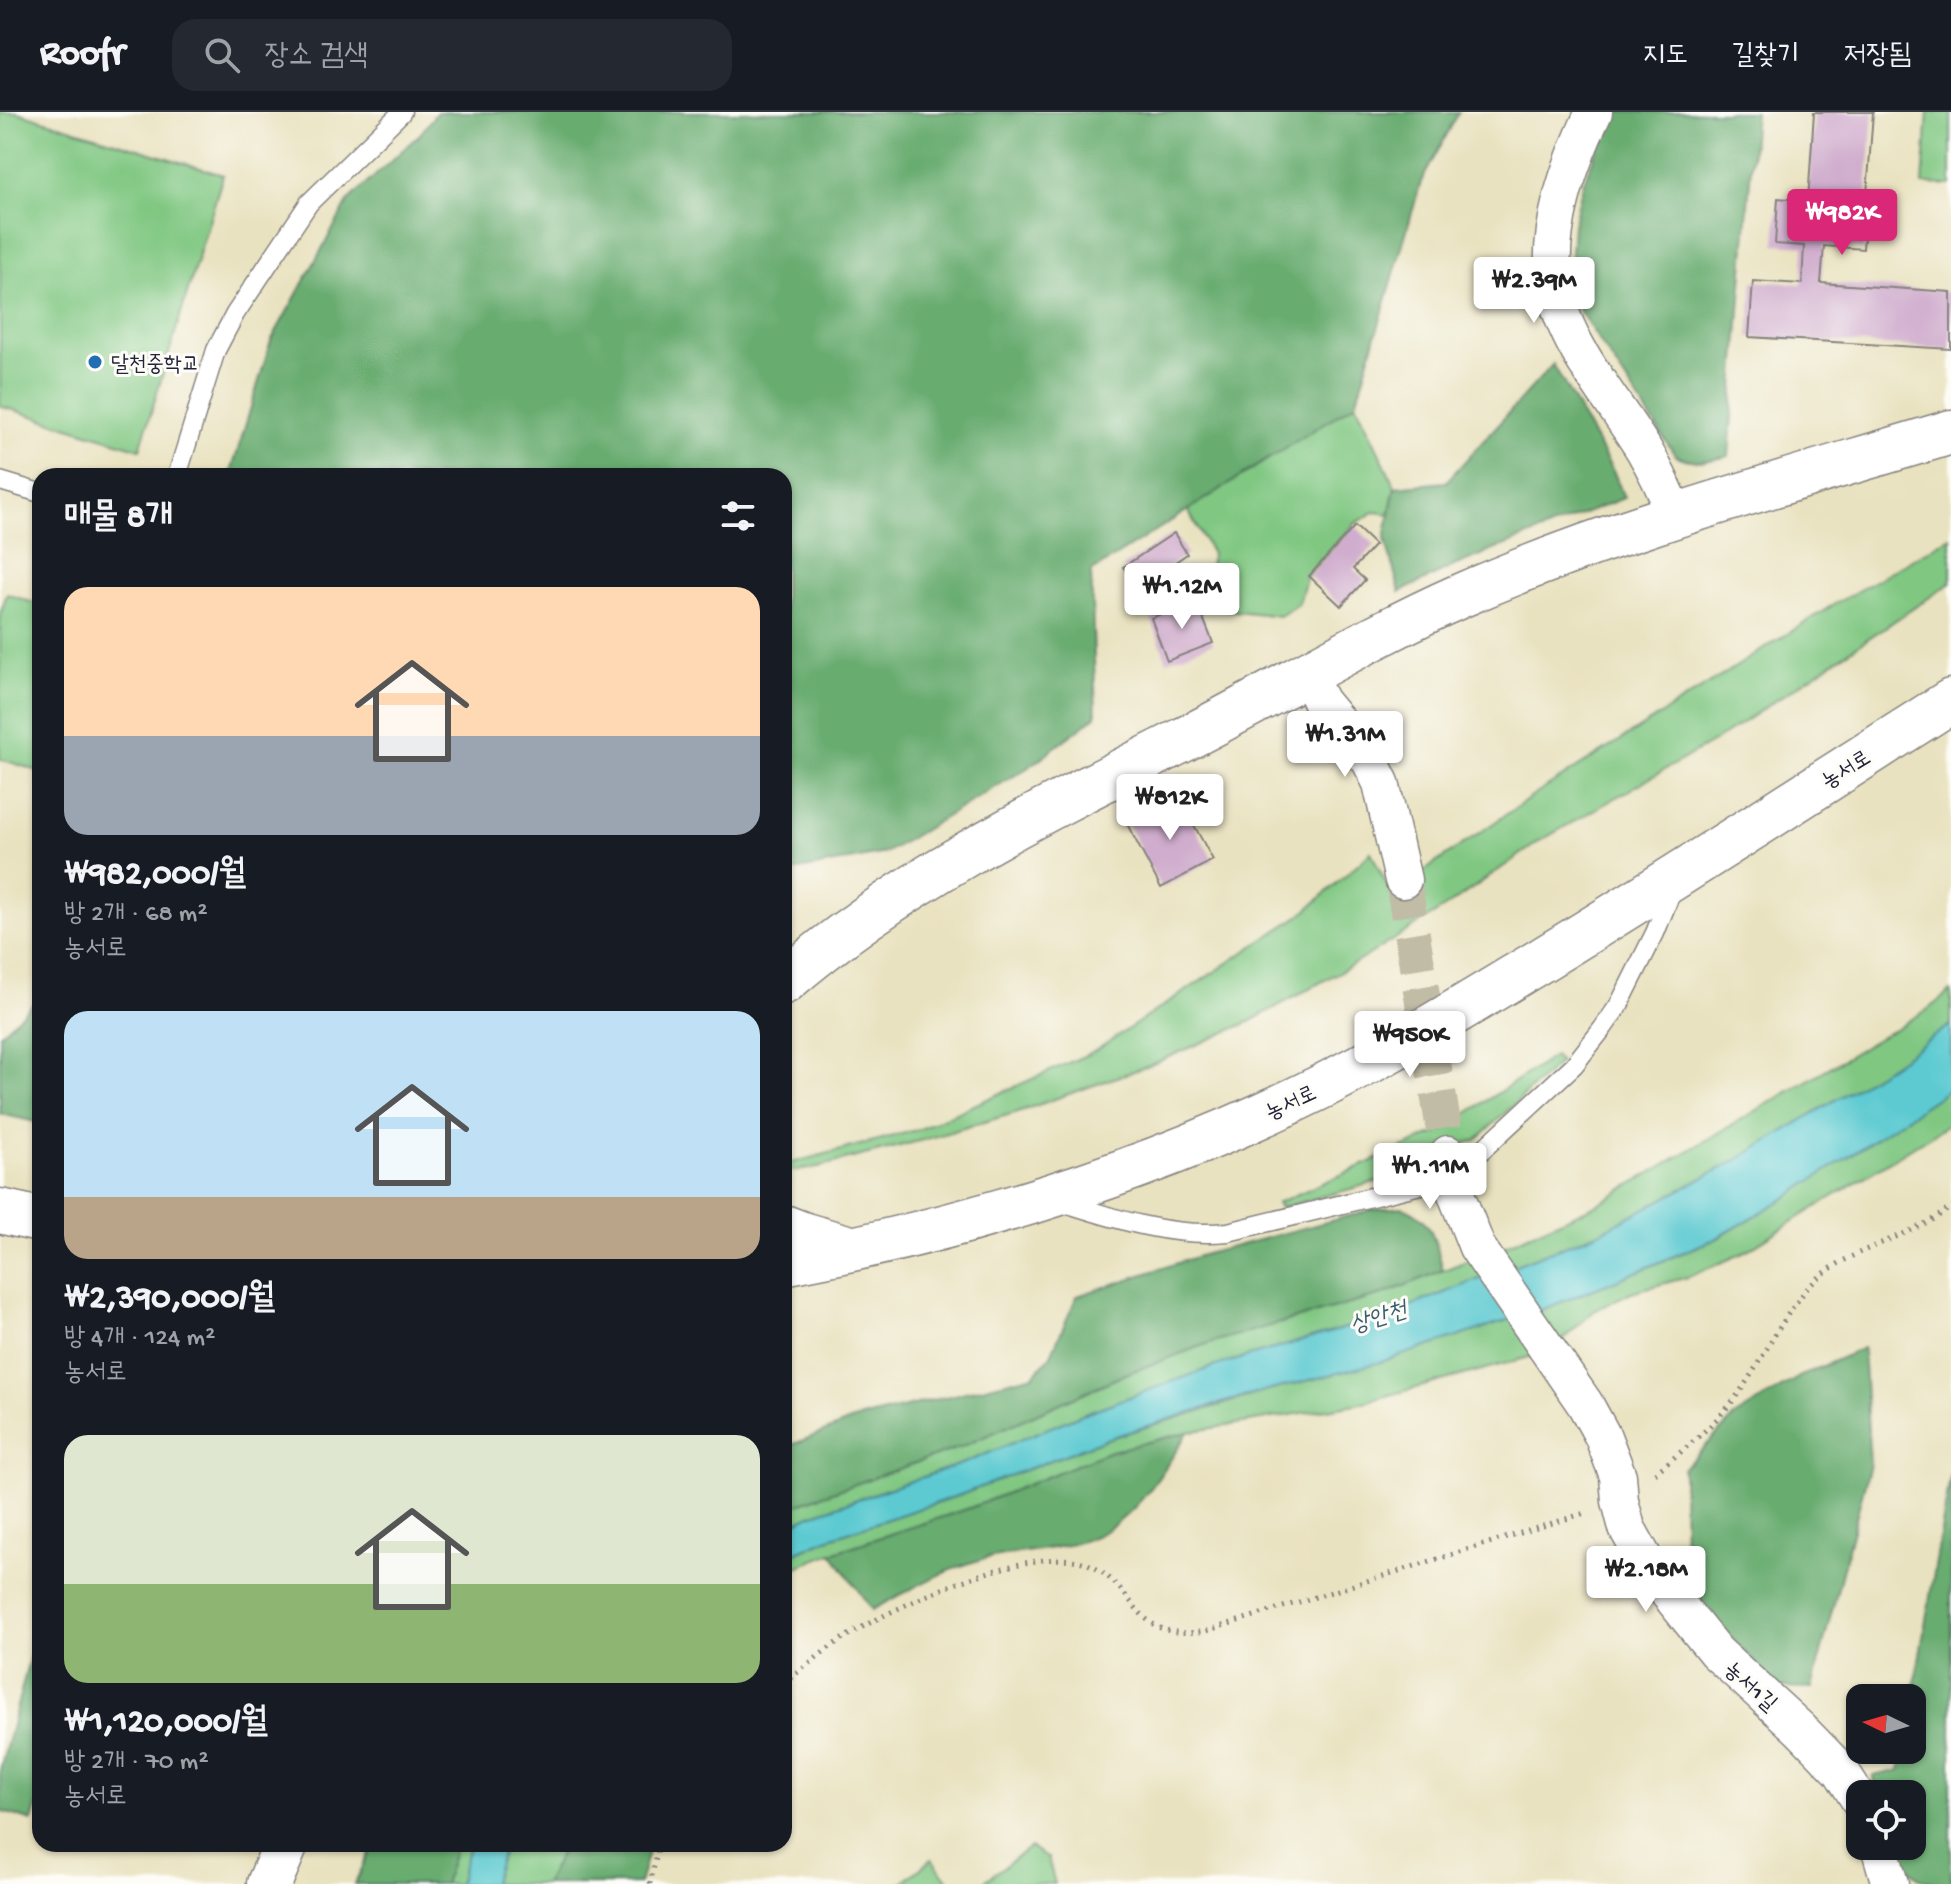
<!DOCTYPE html>
<html lang="ko">
<meta charset="utf-8">
<style>
body{margin:0;font-family:"Gochi Hand","Poor Story",sans-serif;background:#242831;color:#f1f3f6;height:100vh;display:flex;flex-direction:column;font-size:30px;white-space:nowrap}
*{box-sizing:border-box;margin:0}
p{font-size:26px;color:#9ea1a6}
.icon{flex:none;width:44px;height:44px;fill:none;stroke:currentColor;stroke-width:2;stroke-linecap:round;stroke-linejoin:round}
.map{position:relative;flex:1;overflow:hidden}
.sheet{position:absolute;left:32px;top:356px;width:760px;height:1384px;display:flex;flex-direction:column;background:#171b24;border-radius:24px;box-shadow:0 2px 6px #0004}
.sheet>*{flex:none}
.needle{width:52px;rotate:275deg}
.controls{position:absolute;left:1846px;top:1572px;display:grid;gap:16px}
.controls a{display:grid;place-items:center;width:80px;height:80px;border-radius:16px;background:#171b24;box-shadow:0 2px 6px #0004;font-size:40px}
.price{position:absolute;translate:-50% -68px;padding:0 18px;border-radius:8px;background:#fff;color:#222;font-size:26px;line-height:52px;filter:drop-shadow(0 2px 4px #0008)}
.price::after{content:'';position:absolute;left:50%;top:48px;width:24px;height:18px;margin-left:-12px;background:inherit;clip-path:polygon(0 0,100% 0,50% 100%)}
.price.active{background:#db2777;color:#fff}
ul{padding:0;list-style:none}
li{display:grid;align-content:center;gap:16px;height:424px;padding:0 32px}
li span{display:grid;place-items:center;height:248px;border-radius:24px;color:#555}
li>.icon{margin-inline-start:auto}
span .icon{width:144px;height:144px;fill:#fffc;stroke-width:1}
li b{font-size:34px}
h2{display:flex;justify-content:space-between;align-items:center;height:96px;padding:0 32px;font-size:34px}
header{display:flex;align-items:center;gap:48px;box-sizing:border-box;height:112px;padding:0 40px;background:#171b24;border-bottom:2px solid #363941}
header strong{font-size:38px}
nav{display:flex;gap:44px;margin-inline-start:auto;font-size:28px}
.search{width:560px;height:72px;background:#242831;display:flex;align-items:center;gap:20px;box-sizing:border-box;padding:0 28px;border-radius:24px;color:#9ea1a6;font-size:30px}
.map>svg:first-child{display:block}
.green{fill:#80c782;stroke:#51745e;stroke-width:2}
.forest{fill:#68ac70;stroke:#456756;stroke-width:2}
.water{fill:#5dcad1;stroke:#407686;stroke-width:2}
.building{fill:#d0adce}
.lines{fill:none;stroke-linecap:round;stroke-linejoin:round}
.minor-tunnel{stroke:#c1bca5;stroke-width:36;stroke-dasharray:36 18;stroke-linecap:butt}
.service-casing{stroke:#86827e;stroke-width:21}
.minor-casing{stroke:#86827e;stroke-width:39}
.tertiary-casing{stroke:#86827e;stroke-width:47}
.path{stroke:#86827e;stroke-width:5;stroke-dasharray:2 6;stroke-linecap:butt}
.service{stroke:#fff;stroke-width:18}
.minor{stroke:#fff;stroke-width:36}
.tertiary{stroke:#fff;stroke-width:44}
.poi-dot{fill:#1f6fb2;stroke:#fdfcf7;stroke-width:3}
.labels{text-anchor:middle;stroke-width:6;stroke-linejoin:round;paint-order:stroke}
.poi-label{font-size:22px;fill:#22223b;stroke:#fdfcf7;text-anchor:start}
.street-label{font-size:22px;fill:#22223b;stroke:#fdfcf7}
.water-label{font-size:24px;font-style:italic;fill:#375d70;stroke:#fdfcf7}
</style>
<header>
<strong>Roofr</strong>
<div class="search"><svg class="icon" aria-label="search" viewBox="0 0 24 24"><circle cx="10" cy="10" r="6"/><path d="M15 15l6 6"/></svg>장소 검색</div>
<nav><a>지도</a><a>길찾기</a><a>저장됨</a></nav>
</header>
<div class="map">
<svg width="1951" height="1772" viewBox="0 0 1951 1772">
<rect width="100%" height="100%" fill="#fdfcf7"/>
<filter id="ink" filterUnits="userSpaceOnUse"><feTurbulence type="fractalNoise" baseFrequency=".0125" numOctaves="2"/><feDisplacementMap in="SourceGraphic" scale="16" xChannelSelector="R" yChannelSelector="G"/><feConvolveMatrix kernelMatrix="1 2 1 2 8 2 1 2 1" color-interpolation-filters="sRGB"/></filter>
<filter id="wash" filterUnits="userSpaceOnUse"><feTurbulence type="fractalNoise" baseFrequency=".006" numOctaves="4" result="noise"/><feDisplacementMap in="SourceGraphic" scale="32" xChannelSelector="R" yChannelSelector="G"/><feGaussianBlur stdDeviation="1.8" result="paint"/><feColorMatrix in="noise" values="0 0 0 0 0 0 0 0 0 0 0 0 0 0 0 0 0 1.4 0 .05"/><feComposite in="paint" operator="in"/></filter>
<g filter="url(#wash)">
<rect width="100%" height="100%" fill="#e9e2c0"/>
<!-- green -->
<path class="green" d="M0 0H17L223 63 140 337 0 294Z
M1928 0H1951V73L1923 72Z
M1356 291 1395 374 1389 402 1374 400 1355 412 1307 463 1299 491 1280 504 1227 498 1208 465 1212 442 1186 395Z
M1951 425V471L1715 629 1540 729 1446 795 1354 852 1249 910 1148 954 1018 1000 923 1028 810 1057 784 1060V1053L920 1017 1095 939 1305 800 1371 740 1386 771 1418 763 1533 684 1828 496Z
M7 482 40 493V651L38 659 0 647V502Z
M1951 879V913L1889 955 1734 1050 1600 1120 1380 1206 1222 1252 1085 1301 967 1350 811 1403 784 1416V1397L792 1393 961 1335 1128 1261 1212 1230 1382 1183 1506 1133 1596 1093 1927 898Z
M1554 944 1560 950 1476 1028 1456 1034 1428 1056 1280 1096 1277 1091 1437 1021Z
M1951 976V1011L1741 1142 1688 1165 1631 1180 1594 1199 1560 1230 1537 1243 1357 1292 1188 1320 1108 1340 970 1396 832 1441 784 1460V1446L824 1428 960 1383 1103 1328 1549 1195 1636 1160 1718 1126 1789 1084Z
M456 1732H470L458 1772H444Z
M505 1732H565L545 1772H492Z
M1030 1735 1048 1746 1055 1772H981Z
M932 1747 951 1772H901Z"/>
<!-- forest -->
<path class="forest" d="M437 0H1459L1421 70 1356 291 1091 460 1096 604 1029 655 885 741 784 761V364H230L271 229 349 88 421 21Z
M1612 0H1755L1729 344C1708 349 1694 352 1675 343L1577 195 1569 171 1573 113 1583 72Z
M1553 252 1615 363 1624 386 1456 453 1400 480 1385 427 1395 375 1446 370Z
M40 885V1011L0 1002V922Z
M1402 1095C1433 1105 1435 1129 1443 1158L1382 1183 1212 1230 1128 1261 961 1335 784 1397V1336L853 1308 1034 1263 1051 1243 1077 1184 1202 1143 1371 1098Z
M1863 1236 1870 1352 1812 1576 1779 1575 1724 1519 1684 1468 1683 1357 1734 1305 1801 1264Z
M1188 1320C1167 1353 1148 1387 1117 1411 1079 1441 1028 1436 983 1447 945 1457 907 1479 872 1498L832 1441 970 1396 1108 1340Z
M1951 1361V1772C1921 1772 1906 1763 1896 1734H1912V1682H1879L1873 1664 1900 1658 1904 1638H1912V1589Z
M40 1507V1684L32 1709 0 1699V1658Z
M373 1732H456L444 1772H355Z
M565 1732H650L639 1772H545Z"/>
<!-- water -->
<path class="water" d="M1951 913V976L1789 1084 1717 1126 1636 1160 1549 1195 1381 1250 1224 1290 1103 1328 960 1383 824 1428 784 1446V1416L811 1403 967 1350 1085 1301 1222 1252 1380 1206 1600 1120 1734 1050 1889 955Z
M470 1732H505L492 1772H458Z"/>
<g id="blocks">
<!-- building -->
<path class="building" d="M1814 0H1873L1863 137 1824 134 1821 171 1951 180V237L1749 225 1753 169 1802 172 1804 134 1775 132 1778 86 1808 89Z
M1355 414 1375 433 1353 457 1365 468 1341 494 1309 464Z
M1174 421 1187 442 1137 476 1123 455Z
M1196 488 1213 531 1167 549 1151 506Z
M1178 684 1213 748 1161 776 1127 712Z"/>
</g>
</g>
<g filter="url(#ink)">
<use href="#blocks" fill-opacity="0" stroke="#86827e" stroke-width="2"/>
<g class="lines">
<!-- minor-tunnel -->
<path class="minor-tunnel" d="M1403 768 1448 1042"/>
<!-- service casing -->
<g class="service-casing">
<path id="service" d="M177 364 216 238 235 202 309 91 402 0
M0 369 40 381
M1062 1090C1116 1107 1172 1126 1228 1120L1453 1065 1574 953 1603 916 1619 893 1655 821 1673 776"/>
</g>
<!-- minor casing -->
<g class="minor-casing">
<path id="minor" d="M1594 0C1569 53 1545 118 1555 178 1565 234 1615 290 1644 338 1657 360 1667 382 1676 405
M1307 563 1321 590 1370 649 1381 671 1403 768
M1448 1042 1456 1082 1477 1135 1585 1292 1603 1325 1618 1364 1620 1389 1627 1416 1652 1461 1716 1540 1800 1617 1841 1659 1860 1689
M1879 1734 1890 1772"/>
</g>
<!-- tertiary casing -->
<g class="tertiary-casing">
<path id="tertiary" d="M784 870C900 769 1042 699 1179 630 1274 582 1365 526 1462 483 1620 414 1787 370 1951 320
M0 1099 40 1108
M784 1115 805 1123 847 1135
M784 1151C968 1116 1150 1060 1319 976 1393 939 1464 895 1535 852 1675 767 1812 677 1951 589
M269 1772 286 1732"/>
</g>
<!-- path -->
<path class="path" d="M1655 1361C1686 1336 1721 1308 1743 1275 1765 1243 1782 1206 1807 1177 1844 1135 1908 1129 1951 1095
M784 1571C803 1557 822 1540 842 1527 891 1496 1039 1425 1092 1454 1142 1482 1133 1530 1206 1519L1585 1401
M650 1772 659 1732"/>
<!-- service -->
<use href="#service" class="service"/>
<!-- minor -->
<use href="#minor" class="minor"/>
<!-- tertiary -->
<use href="#tertiary" class="tertiary"/>
</g>
</g>
<!-- markers -->
<circle class="poi-dot" cx="95" cy="250" r="8"/>
<g class="labels">
<!-- poi labels -->
<g class="poi-label">
<text x="111" y="258">달천중학교</text>
</g>
<!-- street labels -->
<g class="street-label">
<text transform="translate(1845 656) rotate(-32)" y="8">농서로</text>
<text transform="translate(1290 989) rotate(-25)" y="8">농서로</text>
<text transform="translate(1752 1573) rotate(42)" y="8">농서1길</text>
</g>
<!-- water labels -->
<g class="water-label">
<text transform="translate(1378 1204) rotate(-17)" y="8">상안천</text>
</g>
</g>
</svg>
<div class="controls">
<a><svg class="needle" viewBox="-14 -14 28 28"><path d="M0-13l5 13h-10z" fill="#e53935"/><path d="M0 13l5-13h-10z" fill="#9ea1a6"/></svg></a>
<a><svg class="icon" aria-label="locate" viewBox="0 0 24 24"><circle cx="12" cy="12" r="6"/><path d="M12 2v4M12 18v4M2 12h4M18 12h4"/></svg></a>
</div>
<b class="price active" style="left:1842px;top:145px">₩982K</b>
<b class="price" style="left:1534px;top:213px">₩2.39M</b>
<b class="price" style="left:1182px;top:519px">₩1.12M</b>
<b class="price" style="left:1345px;top:667px">₩1.31M</b>
<b class="price" style="left:1170px;top:730px">₩812K</b>
<b class="price" style="left:1410px;top:967px">₩950K</b>
<b class="price" style="left:1430px;top:1099px">₩1.11M</b>
<b class="price" style="left:1646px;top:1502px">₩2.18M</b>
<section class="sheet">
<h2>매물 8개<svg class="icon" aria-label="filters" viewBox="0 0 24 24"><path d="M4 7h16M4 17h16"/><circle cx="9" cy="7" r="2"/><circle cx="15" cy="17" r="2"/></svg></h2>
<ul>
<li><span style="background:linear-gradient(#ffd9b3 60%,#9aa5b1 0)"><svg class="icon" aria-label="home" viewBox="0 0 24 24"><path d="M3 11l9-7 9 7M6 9v11h12V9"/></svg></span><div><b>₩982,000/월</b><p>방 2개 · 68 m²</p><p>농서로</p></div></li>
<li><span style="background:linear-gradient(#bfe0f5 75%,#b9a48a 0)"><svg class="icon" aria-label="home" viewBox="0 0 24 24"><path d="M3 11l9-7 9 7M6 9v11h12V9"/></svg></span><div><b>₩2,390,000/월</b><p>방 4개 · 124 m²</p><p>농서로</p></div></li>
<li><span style="background:linear-gradient(#dfe7d0 60%,#8fb573 0)"><svg class="icon" aria-label="home" viewBox="0 0 24 24"><path d="M3 11l9-7 9 7M6 9v11h12V9"/></svg></span><div><b>₩1,120,000/월</b><p>방 2개 · 70 m²</p><p>농서로</p></div></li>
</ul>
</section>
</div>
